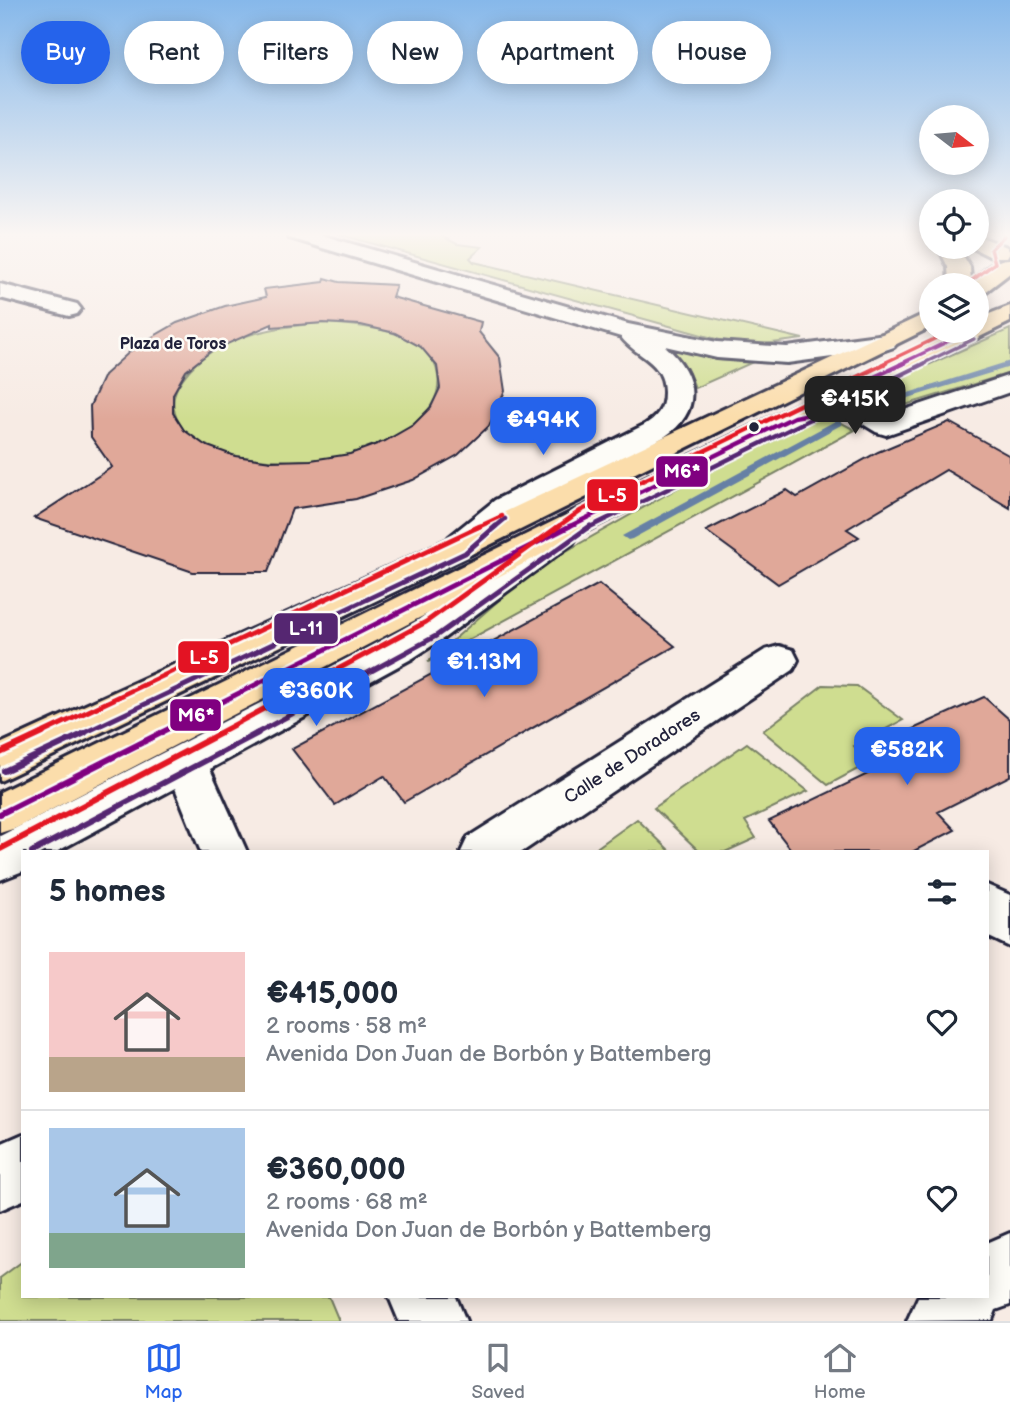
<!DOCTYPE html>
<meta charset="utf-8">
<style>
body{margin:0;font-family:"Balsamiq Sans",sans-serif;background:#f2f2f3;color:#1f2937;height:100vh;display:flex;flex-direction:column;font-size:26px;white-space:nowrap}
*{box-sizing:border-box;margin:0}
p{font-size:23px;color:#747a83}
.icon{flex:none;width:38px;height:38px;fill:none;stroke:currentColor;stroke-width:2;stroke-linecap:round;stroke-linejoin:round}
.map{position:relative;flex:1;overflow:hidden}
.details{position:absolute;left:21px;top:850px;width:968px;height:448px;display:flex;flex-direction:column;background:#fff;border-radius:0px;box-shadow:0 4px 18px #0003}
.details>*{flex:none}
.guide{position:absolute;left:21px;top:21px;width:970px;height:63px;display:flex;gap:14px}
.needle{width:46px;rotate:106deg}
.buttons{position:absolute;left:919px;top:105px;display:grid;gap:14px}
.buttons a{display:grid;place-items:center;width:70px;height:70px;border-radius:50%;background:#fff;box-shadow:0 4px 18px #0003;font-size:35px}
.price{position:absolute;translate:-50% -60px;padding:0 16px;border-radius:14px;background:#2563eb;color:#fff;font-size:23px;line-height:46px;filter:drop-shadow(0 2px 4px #0008)}
.price::after{content:'';position:absolute;left:50%;top:42px;width:21px;height:16px;margin-left:-10px;background:inherit;clip-path:polygon(0 0,100% 0,50% 100%)}
.price.active{background:#222;color:#fff}
ul{padding:0;list-style:none}
li{display:flex;align-items:center;gap:21px;height:175px;padding:0 28px}
li+li{border-top:2px solid #e0e1e3}
li span{display:grid;place-items:center;flex:none;width:196px;height:140px;border-radius:0px;color:#555}
li>.icon{margin-inline-start:auto}
span .icon{width:84px;height:84px;fill:#fffc;stroke-width:1}
li b{font-size:30px}
h2{display:flex;justify-content:space-between;align-items:center;height:84px;padding:0 28px;font-size:30px}
.tag{padding:0 24px;border-radius:32px;background:#fff;box-shadow:0 4px 18px #0003;font-size:24px;line-height:63px}
.tag.active{background:#2563eb;color:#fff}
.tabs{display:flex;justify-content:space-around;align-items:center;height:98px;border-top:2px solid #e0e1e3;background:#fff;font-size:19px;color:#747a83}
.tabs a{display:grid;justify-items:center;gap:4px}
.tabs .active{color:#2563eb}
.map>svg:first-child{display:block}
.green{fill:#cfdd90;stroke:#788066;stroke-width:2}
.lines{fill:none;stroke-linecap:round;stroke-linejoin:round}
.stream{fill:#6680a5;fill-rule:evenodd}
.building{fill:#e0a899;stroke:#22223b;stroke-width:2;fill-rule:evenodd}
.minor-casing{stroke:#22223b;stroke-width:6}
.major-casing{stroke:#22223b;stroke-width:6}
.minor{fill:#fdfcf7;fill-rule:evenodd}
.major{fill:#fbddab;fill-rule:evenodd}
.bus-1-far3-casing{stroke:#fdfcf7;stroke-width:7}
.bus-1-far2-casing{stroke:#fdfcf7;stroke-width:9}
.bus-1-far1-casing{stroke:#fdfcf7;stroke-width:10}
.bus-1-casing{stroke:#fdfcf7;stroke-width:11}
.bus-2-far3-casing{stroke:#fdfcf7;stroke-width:7}
.bus-2-far2-casing{stroke:#fdfcf7;stroke-width:9}
.bus-2-far1-casing{stroke:#fdfcf7;stroke-width:10}
.bus-2-casing{stroke:#fdfcf7;stroke-width:11}
.bus-3-far3-casing{stroke:#fdfcf7;stroke-width:7}
.bus-3-far2-casing{stroke:#fdfcf7;stroke-width:9}
.bus-3-far1-casing{stroke:#fdfcf7;stroke-width:10}
.bus-3-casing{stroke:#fdfcf7;stroke-width:11}
.bus-1-far3{stroke:#800080;stroke-width:3.5}
.bus-1-far2{stroke:#800080;stroke-width:4.5}
.bus-1-far1{stroke:#800080;stroke-width:5}
.bus-1{stroke:#800080;stroke-width:6}
.bus-2-far3{stroke:#552671;stroke-width:3.5}
.bus-2-far2{stroke:#552671;stroke-width:4.5}
.bus-2-far1{stroke:#552671;stroke-width:5}
.bus-2{stroke:#552671;stroke-width:6}
.bus-3-far3{stroke:#e31323;stroke-width:3.5}
.bus-3-far2{stroke:#e31323;stroke-width:4.5}
.bus-3-far1{stroke:#e31323;stroke-width:5}
.bus-3{stroke:#e31323;stroke-width:6}
.bus-dot{fill:#22223b;stroke:#fdfcf7;stroke-width:2.5}
.labels{text-anchor:middle;stroke-width:5;stroke-linejoin:round;paint-order:stroke}
.far-neighbourhood-label{font-size:16px;font-weight:bold;fill:#22223b;stroke:#fdfcf7}
.street-label{font-size:18px;fill:#22223b;stroke:#fdfcf7}
.line-badge{stroke:#fdfcf7;stroke-width:2.5}
.badge-label{font-size:19px;text-anchor:middle;font-weight:bold;fill:#fff}
</style>
<div class="map">
<svg width="1010" height="1321" viewBox="0 0 1010 1321">
<rect width="100%" height="100%" fill="#f7ebe4"/>
<filter id="ink" filterUnits="userSpaceOnUse"><feTurbulence type="fractalNoise" baseFrequency=".0143" numOctaves="2"/><feDisplacementMap in="SourceGraphic" scale="14" xChannelSelector="R" yChannelSelector="G"/><feConvolveMatrix kernelMatrix="1 2 1 2 8 2 1 2 1" color-interpolation-filters="sRGB"/></filter>
<g filter="url(#ink)">
<!-- green -->
<path class="green" d="M338 234H438L457 244 482 247 470 258 474 262 803 339 756 345 720 340Z
M323 323C359 325 432 329 438 376 441 396 428 413 413 425 369 459 303 466 250 458 228 455 198 448 183 429 173 416 170 400 178 386 206 336 272 327 323 323Z
M1010 329V373L892 409 864 393Z
M663 347 718 360 751 363 695 388C689 369 679 360 663 347Z
M823 413 855 430 428 662 506 594 547 562 701 475Z
M823 685 857 686 903 720 854 746 869 763 828 785 763 731Z
M747 743 808 791 745 821 756 838 725 852H700L654 808Z
M637 819 671 852H591Z
M23 1261V1297H329L339 1321H0V1278Z"/>
<g class="lines">
<!-- stream -->
<path class="stream" d="M1010 361V367L879 407 870 405Z
M837 420 842 423 841 425 632 539 628 540 622 536Z"/>
</g>
<!-- building -->
<path class="building" d="M325 278 339 282 396 285 392 297 481 322 479 332 500 358 505 391 489 426 458 455 413 480 356 499 292 509 268 572H193L34 518 112 467 91 437 90 406 104 375 135 347 177 323 225 306 266 297 264 289 324 282ZM323 323 361 325 395 333 421 347 437 366 440 388 431 407 413 425 385 441 350 454 311 460 271 461 235 456 205 445 184 430 173 413V394L186 371 211 351 272 324V327Z
M949 422 1010 456V508L946 470 847 529 859 537 778 584 706 531 787 490 797 497 878 452Z
M599 584 675 646 404 802 384 776 335 805 292 749Z
M984 697 1010 720V776L938 812 955 830 912 852H793L769 821 891 763 875 746Z"/>
<g class="lines">
<!-- minor casing -->
<g class="minor-casing">
<path id="minor" d="M286 234H318L628 324 717 342 787 347 885 334 894 337 898 342 894 347 885 350 787 363 717 358 665 346C698 374 703 412 664 437L517 514 473 553 461 556 449 553 444 545 449 537 495 500 644 425C657 417 664 409 664 393 665 361 637 358 621 337L289 238Z
M0 284 77 304 81 309 77 314 69 316 0 298Z
M1010 375V392L886 435 876 432 838 409 834 403 838 397C858 392 873 406 889 415Z
M561 524 573 527 578 535 573 543 444 638 413 658 210 769 247 852H201L175 788 56 852H23V871L0 880V836L387 638 418 620 549 527Z
M779 646 793 650 798 660 793 670 522 852H461L468 837 765 650Z
M987 885 1010 895V947L987 936Z
M23 1134V1200L0 1210V1144Z
M1010 1233V1305L996 1310 992 1320 907 1321 918 1297H987V1243Z
M389 1297H456L466 1321H399Z"/>
</g>
<!-- major casing -->
<g class="major-casing">
<path id="major" d="M976 235 1007 247 1010 252 1007 257H991L971 247H976Z
M938 247H958L970 267 971 281C983 272 995 258 1010 259V273L984 293 976 295V285H949L948 267Z
M1010 306V322L596 526 16 828 0 833V792L572 512 951 331H976V319Z
M931 311V327L423 578 0 781V744L399 562Z"/>
</g>
<!-- minor -->
<use href="#minor" class="minor"/>
<!-- major -->
<use href="#major" class="major"/>
<!-- bus-1-far3 casing -->
<g class="bus-1-far3-casing">
<path id="bus-1-far3" d="M900 364 970 331"/>
</g>
<!-- bus-1-far2 casing -->
<g class="bus-1-far2-casing">
<path id="bus-1-far2" d="M566 528 794 417 827 411 847 403 862 390 868 380 904 363"/>
</g>
<!-- bus-1-far1 casing -->
<g class="bus-1-far1-casing">
<path id="bus-1-far1" d="M158 734 570 526"/>
</g>
<!-- bus-1 casing -->
<g class="bus-1-casing">
<path id="bus-1" d="M0 814 161 733"/>
</g>
<!-- bus-2-far3 casing -->
<g class="bus-2-far3-casing">
<path id="bus-2-far3" d="M922 364 974 339"/>
</g>
<!-- bus-2-far2 casing -->
<g class="bus-2-far2-casing">
<path id="bus-2-far2" d="M494 528 505 519
M588 528 925 363"/>
</g>
<!-- bus-2-far1 casing -->
<g class="bus-2-far1-casing">
<path id="bus-2-far1" d="M82 734 465 553 496 526
M255 734 436 636 590 526"/>
</g>
<!-- bus-2 casing -->
<g class="bus-2-casing">
<path id="bus-2" d="M4 771 85 733
M32 852 258 733"/>
</g>
<!-- bus-3-far3 casing -->
<g class="bus-3-far3-casing">
<path id="bus-3-far3" d="M971 281 995 263 991 249 1004 236
M882 364 951 331"/>
</g>
<!-- bus-3-far2 casing -->
<g class="bus-3-far2-casing">
<path id="bus-3-far2" d="M476 528 502 516
M556 528 580 511 886 363"/>
</g>
<!-- bus-3-far1 casing -->
<g class="bus-3-far1-casing">
<path id="bus-3-far1" d="M40 734 480 526
M217 734 426 622 559 526"/>
</g>
<!-- bus-3 casing -->
<g class="bus-3-casing">
<path id="bus-3" d="M0 753 43 733
M0 849 221 733"/>
</g>
<!-- bus-1-far3 -->
<use href="#bus-1-far3" class="bus-1-far3"/>
<!-- bus-1-far2 -->
<use href="#bus-1-far2" class="bus-1-far2"/>
<!-- bus-1-far1 -->
<use href="#bus-1-far1" class="bus-1-far1"/>
<!-- bus-1 -->
<use href="#bus-1" class="bus-1"/>
<!-- bus-2-far3 -->
<use href="#bus-2-far3" class="bus-2-far3"/>
<!-- bus-2-far2 -->
<use href="#bus-2-far2" class="bus-2-far2"/>
<!-- bus-2-far1 -->
<use href="#bus-2-far1" class="bus-2-far1"/>
<!-- bus-2 -->
<use href="#bus-2" class="bus-2"/>
<!-- bus-3-far3 -->
<use href="#bus-3-far3" class="bus-3-far3"/>
<!-- bus-3-far2 -->
<use href="#bus-3-far2" class="bus-3-far2"/>
<!-- bus-3-far1 -->
<use href="#bus-3-far1" class="bus-3-far1"/>
<!-- bus-3 -->
<use href="#bus-3" class="bus-3"/>
</g>
</g>
<!-- sky -->
<linearGradient id="sky" x2="0" y2="1"><stop stop-color="#86b8ea"/><stop offset="0.56" stop-color="#fbf6f3"/><stop offset="1" stop-color="#fbf6f3" stop-opacity="0"/></linearGradient>
<rect width="1010" height="419" fill="url(#sky)"/>
<!-- markers -->
<circle class="bus-dot" cx="754" cy="427" r="6"/>
<g class="labels">
<!-- far-neighbourhood labels -->
<g class="far-neighbourhood-label">
<text x="173" y="349">Plaza de Toros</text>
</g>
<!-- street labels -->
<g class="street-label">
<text transform="translate(632 756) rotate(-33)" y="6">Calle de Doradores</text>
</g>
</g>
<g class="line-badge">
<rect x="655" y="455" width="54" height="33" rx="7" fill="#800080"/>
<rect x="586" y="478" width="53" height="34" rx="7" fill="#e31323"/>
<rect x="273" y="612" width="66" height="33" rx="7" fill="#552671"/>
<rect x="177" y="640" width="53" height="34" rx="7" fill="#e31323"/>
<rect x="169" y="698" width="53" height="34" rx="7" fill="#800080"/>
</g>
<g class="badge-label">
<text x="682" y="478">M6*</text>
<text x="612" y="502">L-5</text>
<text x="306" y="635">L-11</text>
<text x="204" y="664">L-5</text>
<text x="196" y="722">M6*</text>
</g>
</svg>
<div class="buttons">
<a><svg class="needle" viewBox="-14 -14 28 28"><path d="M0-13l5 13h-10z" fill="#e53935"/><path d="M0 13l5-13h-10z" fill="#747a83"/></svg></a>
<a><svg class="icon" aria-label="locate" viewBox="0 0 24 24"><circle cx="12" cy="12" r="6"/><path d="M12 2v4M12 18v4M2 12h4M18 12h4"/></svg></a>
<a><svg class="icon" aria-label="layers" viewBox="0 0 24 24"><path d="M12 4l9 5-9 5-9-5zM3 14l9 5 9-5"/></svg></a>
</div>
<b class="price active" style="left:855px;top:436px">€415K</b>
<b class="price" style="left:543px;top:457px">€494K</b>
<b class="price" style="left:484px;top:699px">€1.13M</b>
<b class="price" style="left:316px;top:728px">€360K</b>
<b class="price" style="left:907px;top:787px">€582K</b>
<div class="guide">
<a class="tag active">Buy</a>
<a class="tag">Rent</a>
<a class="tag">Filters</a>
<a class="tag">New</a>
<a class="tag">Apartment</a>
<a class="tag">House</a>
</div>
<section class="details">
<h2>5 homes<svg class="icon" aria-label="filters" viewBox="0 0 24 24"><path d="M4 7h16M4 17h16"/><circle cx="9" cy="7" r="2"/><circle cx="15" cy="17" r="2"/></svg></h2>
<ul>
<li><span style="background:linear-gradient(#f6c9c9 75%,#b9a48a 0)"><svg class="icon" aria-label="home" viewBox="0 0 24 24"><path d="M3 11l9-7 9 7M6 9v11h12V9"/></svg></span><div><b>€415,000</b><p>2 rooms · 58 m²</p><p>Avenida Don Juan de Borbón y Battemberg</p></div><svg class="icon" aria-label="heart" viewBox="0 0 24 24"><path d="M12 20l-8-8c-3-5 5-10 8-4 3-6 11-1 8 4z"/></svg></li>
<li><span style="background:linear-gradient(#a9c7e8 75%,#7fa58c 0)"><svg class="icon" aria-label="home" viewBox="0 0 24 24"><path d="M3 11l9-7 9 7M6 9v11h12V9"/></svg></span><div><b>€360,000</b><p>2 rooms · 68 m²</p><p>Avenida Don Juan de Borbón y Battemberg</p></div><svg class="icon" aria-label="heart" viewBox="0 0 24 24"><path d="M12 20l-8-8c-3-5 5-10 8-4 3-6 11-1 8 4z"/></svg></li>
</ul>
</section>
</div>
<nav class="tabs">
<a class="active"><svg class="icon" aria-label="map" viewBox="0 0 24 24"><path d="M3 6l6-2 6 2 6-2v14l-6 2-6-2-6 2zM9 4v14M15 6v14"/></svg>Map</a>
<a><svg class="icon" aria-label="saved" viewBox="0 0 24 24"><path d="M7 4h10v16l-5-4-5 4z"/></svg>Saved</a>
<a><svg class="icon" aria-label="home" viewBox="0 0 24 24"><path d="M3 11l9-7 9 7M6 9v11h12V9"/></svg>Home</a>
</nav>
